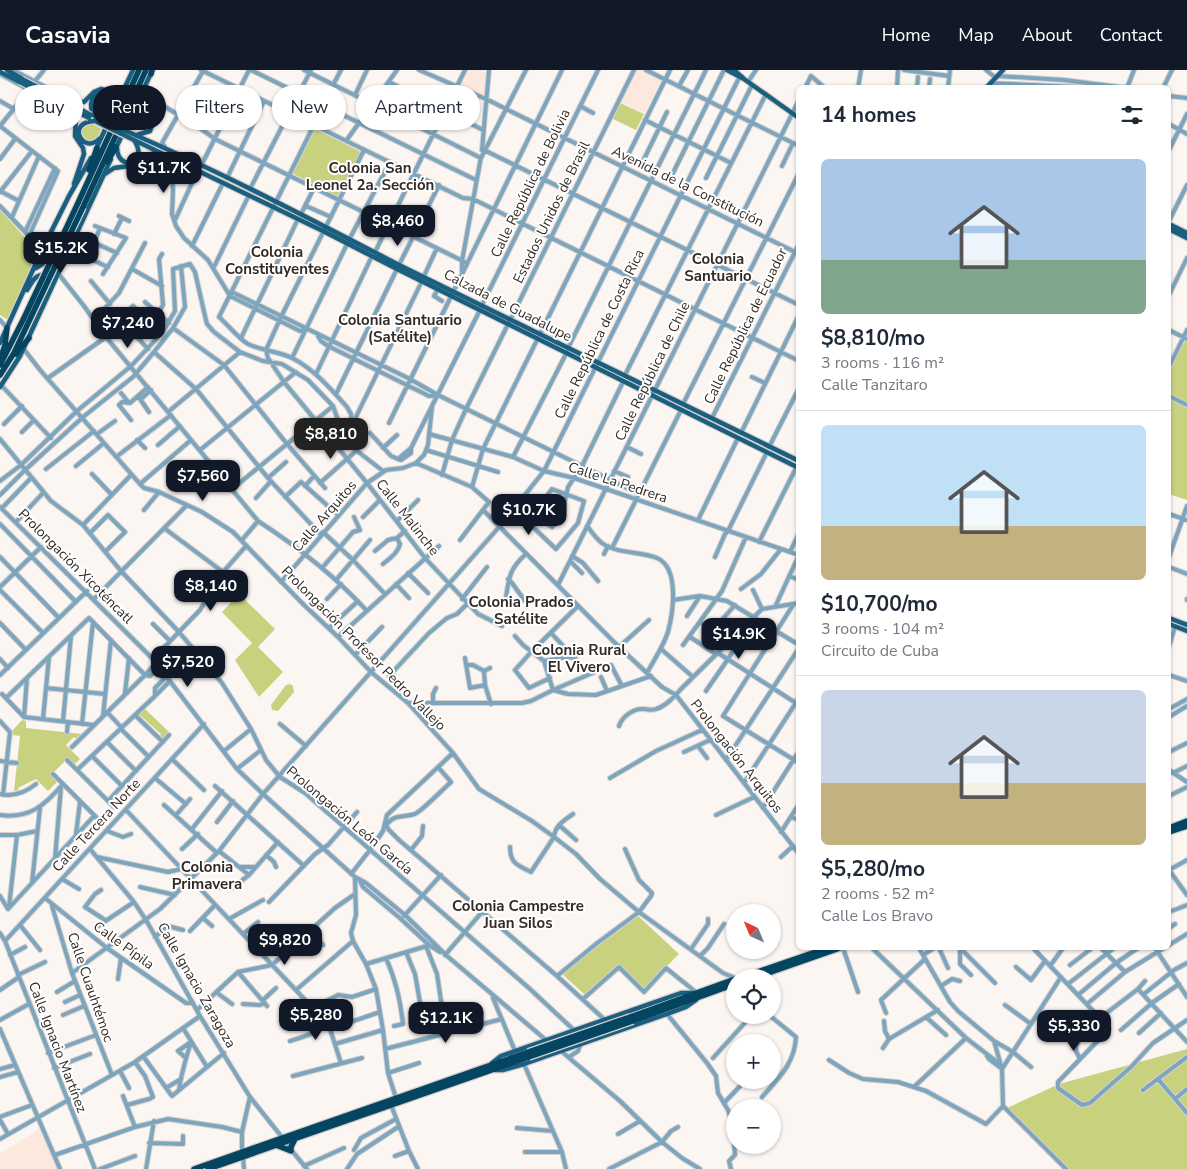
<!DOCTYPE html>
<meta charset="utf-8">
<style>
body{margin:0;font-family:"Nunito Sans",sans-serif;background:#f6f6f7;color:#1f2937;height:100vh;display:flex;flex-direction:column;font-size:19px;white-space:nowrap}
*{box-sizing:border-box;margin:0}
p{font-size:16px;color:#747a83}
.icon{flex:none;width:28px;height:28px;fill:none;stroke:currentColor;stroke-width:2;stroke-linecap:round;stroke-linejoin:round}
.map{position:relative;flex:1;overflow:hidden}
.drawer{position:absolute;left:796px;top:15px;width:375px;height:865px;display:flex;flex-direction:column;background:#fff;border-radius:8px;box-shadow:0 1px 4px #0004}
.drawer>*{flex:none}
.banner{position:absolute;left:15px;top:15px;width:475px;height:45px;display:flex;gap:10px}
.needle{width:32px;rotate:316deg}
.buttons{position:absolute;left:726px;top:834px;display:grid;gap:10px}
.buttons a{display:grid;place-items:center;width:55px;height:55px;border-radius:50%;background:#fff;box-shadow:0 1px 4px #0004;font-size:25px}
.price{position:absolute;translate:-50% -42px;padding:0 11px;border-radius:10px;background:#111827;color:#fff;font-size:16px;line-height:32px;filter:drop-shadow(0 1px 2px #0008)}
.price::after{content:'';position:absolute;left:50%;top:30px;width:15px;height:11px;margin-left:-8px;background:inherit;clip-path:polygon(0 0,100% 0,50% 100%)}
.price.active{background:#222;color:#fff}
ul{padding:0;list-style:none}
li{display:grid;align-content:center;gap:10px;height:265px;padding:0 25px}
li+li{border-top:1px solid #e0e1e3}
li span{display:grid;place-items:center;height:155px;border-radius:8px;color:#555}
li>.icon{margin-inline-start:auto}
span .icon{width:90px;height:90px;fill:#fffc;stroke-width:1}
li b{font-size:21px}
h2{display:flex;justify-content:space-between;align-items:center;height:60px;padding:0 25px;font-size:21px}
.tag{padding:0 18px;border-radius:22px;background:#fff;box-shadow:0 1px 4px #0004;font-size:18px;line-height:45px}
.tag.active{background:#111827;color:#fff}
header{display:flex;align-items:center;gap:30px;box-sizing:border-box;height:70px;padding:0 25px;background:#111827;color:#fff}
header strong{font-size:24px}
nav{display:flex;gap:28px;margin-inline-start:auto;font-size:18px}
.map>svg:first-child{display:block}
.built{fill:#fce8dc}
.green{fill:#c7d17e}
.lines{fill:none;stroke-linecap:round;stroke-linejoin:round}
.minor-casing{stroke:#d8d1ce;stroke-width:6}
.major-casing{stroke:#d8d1ce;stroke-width:7}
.highway-casing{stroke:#d8d1ce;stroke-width:8}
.minor{stroke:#7da6be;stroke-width:4}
.major{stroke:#1a5f80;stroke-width:4.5}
.highway{stroke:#044561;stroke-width:5.5}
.major-bridge-casing{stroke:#d8d1ce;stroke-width:7;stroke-linecap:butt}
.highway-bridge-casing{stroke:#d8d1ce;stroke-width:8;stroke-linecap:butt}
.major-bridge{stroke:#1a5f80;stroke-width:4.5}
.highway-bridge{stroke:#044561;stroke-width:5.5}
.labels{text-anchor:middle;stroke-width:4;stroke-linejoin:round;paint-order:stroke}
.street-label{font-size:14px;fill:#332a24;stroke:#fff}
.neighbourhood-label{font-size:15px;font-weight:bold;fill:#332a24;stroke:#fff}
</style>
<header>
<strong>Casavia</strong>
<nav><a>Home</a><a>Map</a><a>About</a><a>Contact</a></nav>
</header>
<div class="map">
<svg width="1187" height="1099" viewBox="0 0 1187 1099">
<rect width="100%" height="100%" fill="#fcf6f3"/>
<!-- built -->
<path class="built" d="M467 0H480L486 2 483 27 458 16Z
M636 0H642L661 10 644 44 621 32Z
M40 1059 57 1099H0V1083Z"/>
<!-- green -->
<path class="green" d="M107 25 113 37 107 48 96 43 92 34C95 26 99 26 107 25Z
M620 33 644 44 636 60 613 49Z
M90 52 101 59C99 66 97 70 89 72L80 66 82 57Z
M315 59 361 82 337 127 292 103Z
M0 140 39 183 8 250 0 245Z
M1184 269 1187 270V430L1169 424V302Z
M239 524 275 559 258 577 283 602 259 627 235 590 252 573 222 542Z
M290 614 293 616 294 622 278 641 272 640 271 635 286 615Z
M144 638 169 662 163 669 160 666 161 664 141 646 140 647 137 644Z
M22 650 26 651V658L82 664 76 669 74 667 66 675 80 689 74 695 67 689 51 705 57 712 48 721 36 709 18 718 19 720 14 721 20 666 13 665V660Z
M636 844 679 884 644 919 620 896 585 925 560 902Z
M1187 979V1099H1070L1007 1038 1059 1014Z"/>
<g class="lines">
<!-- minor casing -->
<g class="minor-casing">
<path id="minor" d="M13 0 74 32 73 33
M201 0 463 128 473 129 799 291
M251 0 476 110
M304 0 481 88 526 0
M419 0 486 29 799 184
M646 0 799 76
M904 0 949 6
M986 0 996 8
M0 4 64 39 68 41 70 39
M998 6 1064 10 1127 18
M35 11 44 0
M389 12 483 60
M748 12 756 0
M991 13 1097 18
M333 15 341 0
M679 16 688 0
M194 17 219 33
M805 18 811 6 825 18
M858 18 861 0
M897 18 898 0
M917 18 918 7
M929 18 930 9
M948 18 950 0
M1127 18 1134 0
M1163 18 1172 0
M142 23 197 56 215 69 467 193
M355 25 367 0
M1169 26 1187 28
M187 30 205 44
M0 31 14 39
M580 36 593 43
M645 50 731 93
M1169 54 1187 64
M314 55 219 247C227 254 239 269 248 274 262 281 278 281 292 288 314 299 331 319 347 337L351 344 352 355
M0 56 58 101 29 166
M0 56 29 20
M346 71 397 0
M165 77 162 73 203 1
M482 79 799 235
M364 80 281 247 266 280 268 288 284 312 367 413 425 488 478 544 502 556
M482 80 489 0
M1169 80 1187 44
M0 89 15 69
M644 89 667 42
M171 92 173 120 172 144 176 156 184 168 208 190 230 226 300 261 306 259
M201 96 249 0
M782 96 793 73
M672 105 724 0
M227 108 264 31
M706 108 752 15
M250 119 311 0
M0 121 19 131
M0 122 32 81
M0 136 29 166 50 193
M306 136 331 147
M301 144 314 118
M119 146 129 151
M12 147 39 86
M175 150 198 100
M1169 151 1187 115
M95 156 126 168 103 204
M100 158 88 188 108 197
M25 162 55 98
M114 164 122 148
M77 165 117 183
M192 176 223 113
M375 182 465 0
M399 195 439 115
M214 197 249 125
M132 199 162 216
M462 201V191L466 169 481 87
M57 202 84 236 106 267 258 451C298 477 335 506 367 541
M424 206 437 178
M91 211 110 234
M438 219 434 226 442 231
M229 223H234L410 309 438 325 639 424
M1169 225 1187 188
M145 232 169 253
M482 235 598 0
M158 243 163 235 159 189 162 184
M0 250 7 258
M94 250 119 223 145 173
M126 255 148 279
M173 258 224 295 287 374 325 418
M1169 260 1187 269
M540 264 670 0
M104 265 133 236 162 263
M318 266 321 271 328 276 429 326 438 325
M241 268 298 149
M23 278 40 300 140 414 144 418 159 422 202 442 233 462 303 534 338 567 371 602 408 633 453 683 479 719 532 751 554 767 576 784 600 809 639 842 723 903 735 908
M568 278 706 0
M154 282 196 319 268 408 321 465
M292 288 350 168 390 92
M1169 297 1187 260
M316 304 372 186
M625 305 766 24
M752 307 765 313
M48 308 106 267
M1 315 51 368
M121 323 129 333
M336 324 397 199
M1169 326 1187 335
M136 328H142L151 320
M140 329 149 342
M683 334 799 103
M168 342 240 282
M712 348 799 174
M131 350 119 335 122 332 130 333 148 317
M389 353 562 0
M4 354 22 336
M352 355 422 211
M22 362 34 350
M370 363 391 386 398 389
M741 363 799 245
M97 364 115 351
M429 364 513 387 544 401 574 408 799 485
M0 369 51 431 83 455 121 501 179 562 222 613 251 659 266 690 280 707 305 723 530 919 576 962
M137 370 145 378
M158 375 180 356
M627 377 641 384
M769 377 799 318
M383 378 397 365
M200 380 296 302
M426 380 498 402
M116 387 171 345
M513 387 567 282
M398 389 401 390 411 383V378L480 240
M398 389 411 378
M416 393 472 417 489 432 460 470
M76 396 104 373
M46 399 94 361
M614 401 628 407
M92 404 112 425
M442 405 452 370 466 339 634 0
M268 408 286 392
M0 411 21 395 77 341 131 296 162 263 175 241 173 199 190 194 195 202 205 246 207 254 214 262 240 282 263 291 282 294 308 310 333 336 344 367 352 377 383 401
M320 413 356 381
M140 414 191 370
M305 416 314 406
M472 417 483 379 538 268
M231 420 333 336
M0 425 25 400 83 347 133 307 154 282 173 258 185 237 181 196
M285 427 301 412 338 445
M256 428 271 411
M0 437 153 589 237 699 263 724 355 807 366 813 405 845 447 886 546 970
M2 438 31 408
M514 439 556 479 578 453 584 431 552 419 537 439V446L531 455
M144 440 159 422
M483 440 619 577 662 617 676 625 799 784
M1169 444 1187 450
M537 446 552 457 562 444 568 417 582 396 623 312
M363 447 380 430
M698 450 738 368
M397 451 418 430
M16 452 43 423
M0 454 76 532
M83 455 131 405
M587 456C592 462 596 469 602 473 616 484 641 481 657 488 680 498 673 543 668 562 663 577 654 590 647 603
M164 458 223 502
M323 462 353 490 385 524
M90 463 108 445 125 462 106 481
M242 470 258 451
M759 472 799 392
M612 478 681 340
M375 481 388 470 397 468 405 461
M790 482 799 463
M604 484 608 476
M572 486 583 493 598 511
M0 487 59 548
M715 487 725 464 728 461 767 382
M1169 487 1187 436
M570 491 582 503
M383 494C390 488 398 483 400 474L397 468
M1169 497 1187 504
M322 498 353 462 360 460 354 447
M408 503 428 523
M789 506 799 510
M508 509 512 513 525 531
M336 510 370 470
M281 512 367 413 386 400 403 398 416 393 424 385 428 375 432 337
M396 514 409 528
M558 515 799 30
M0 517 41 477
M741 519 761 504 781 479
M0 520 43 563
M753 520 762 539
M506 527C509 507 510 498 526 484
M94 529 187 435
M327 529 341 514
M462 529 487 497
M1187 529V530
M673 530 700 526 727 531 799 575
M793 535 723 646 799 693
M775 537 799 485
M687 546 700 526
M700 552 713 561
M720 552 735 535
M0 553 26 580
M153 554 170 571
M329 558 358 531
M551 563 568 581V587
M515 566 523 575 544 591 553 620 611 595 622 616
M338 567 439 476
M690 567 716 584
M683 575 722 521 746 467
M1169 576 1175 557
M619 577 649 550
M661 579 693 607
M718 583 799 635
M355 585 382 557
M465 588 470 618 485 615
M0 589 8 598
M153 589 200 540 223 502 246 476
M544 591 568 587 574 588 580 583
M156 593 145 605 150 606 159 597
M466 595H473L484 601 490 598
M484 601 485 615 491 634
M0 605 87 521
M1169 605 1187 611
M167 606 155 618V626L170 611
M389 606 429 563 447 548 457 544 467 534
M601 607 607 621
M550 608 529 618 515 600 532 581 578 536
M46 618 105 624
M706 621 728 589 750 553
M125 623 129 588
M2 624 24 647 94 655
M6 628 89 548 145 605 72 677
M408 633H522L531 631 553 620 568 624 596 625 651 606
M433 633V624L436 618
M1169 639 1187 629
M107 642 122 658
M135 645 163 672
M103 646 111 570
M24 647 27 608
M1169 647 1187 636
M43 649 49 587
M0 651 10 662 3 725
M63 651 71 566
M82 654 93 552
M280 654 306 676
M619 656C622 647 633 638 644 639 648 639 651 641 656 639 666 636 674 627 681 619L762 539 799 533
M121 659 149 687
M67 662 68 652
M107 672 136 701
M698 676 707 688
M224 681 251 659
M684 682 710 670
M1169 682 1187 673
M92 686 122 716
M172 689 204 720
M67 690 114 737
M726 690 799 578
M0 691 17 693
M237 699 261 680
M77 700 155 626
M1169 700 1187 712
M1173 703 1187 696
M53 704 100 751
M155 708 186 734
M610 708 656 681 702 660
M744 713 799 628
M215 716 304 796
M0 724C14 727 25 723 36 714
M1169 726 1187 717
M108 731 169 665
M164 735 217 783
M763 738 799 681
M126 740 325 951 330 959 341 993
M0 745C30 749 45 735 63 714
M176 745 190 729
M716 745 754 727
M791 747 799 750
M217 752 233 731
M385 754 389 760 399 770 557 906 605 950
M386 755C396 743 403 748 415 744 423 740 443 719 451 712L438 697
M559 755 576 770
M192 759 222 721
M107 761 123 767 131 764
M781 762 799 734
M76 764 80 732
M0 765H17L37 761
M510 777C510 794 518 795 531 802L554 767C555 755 565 750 573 744
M90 779 134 832 146 850 200 946 250 1027 281 1066
M182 779 198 764
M411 780 422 766 423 756
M219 781 249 805
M266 785 274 792 276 797
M97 787 168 802 181 799
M781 787 793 776
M55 789 61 717
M239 797H256
M1169 800 1187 825
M1169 800 1187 790
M351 804 370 780 383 761 387 745 453 683
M355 807 356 845 351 863 353 871 366 894 376 919 383 960 388 1003 396 1028
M62 809 79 819
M360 811 363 817 401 849 429 875 440 882
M32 813 40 738
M198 816 232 818 249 805 278 772
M140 817 175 825
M101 820 95 824 85 837 105 850
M0 826 8 839 94 746
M45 828 107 878 186 933H193
M269 832 315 784 328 775 357 742
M52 836 72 903 112 1005
M9 837 17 765
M1169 842 1187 835
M404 846 441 805
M203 848 212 856
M229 849 263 830
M20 855 40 880
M98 856 134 832
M1169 858 1175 854
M311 859 323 875
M190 861 215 835
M0 863 5 871 95 1099
M243 864 258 852
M155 867 168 856 183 860
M5 871 204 654
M1169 875 1187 864
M426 876 437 904 446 964
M843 878 858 922
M872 878 966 968 1001 995
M919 878 950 932 958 941 994 971 1002 999 1003 1036 1066 1099
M939 878 948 898
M960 878 995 913
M960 878V894L971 905
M1033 878 1098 946 1104 945 1138 919 1145 911
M1101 878 1125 902
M1155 878 1187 927
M691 879 708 854V849
M406 882 415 904 424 955
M10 885 25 877
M445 885 482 842
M923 885 934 878
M700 886 708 878 724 854
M386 888C396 911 400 929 403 954L394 956
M366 894 427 876
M1070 895 1092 878
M1050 896 1063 878
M1016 897 1031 910 1045 891
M238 902 267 936
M72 903 160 839 219 781 263 724 500 456 544 401 740 6
M18 905 45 892
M557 906 596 874 639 842 651 826 652 823 639 810 625 779
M118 909 121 888
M1068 914 1114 878
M941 916 952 909 960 911
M1138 919 1187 972
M0 920 19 907
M296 920 353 871
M57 922 75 911
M216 922 232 934
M1144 924 1174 900 1187 893
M1078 925 1116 893 1138 878
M493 928 515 981
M583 929 619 897 644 922 666 898 697 923
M263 930 276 918
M65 932 80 925
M243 934 260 935 265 933
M1087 934 1125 902 1164 878
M1005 935 1031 954
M313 938 338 925 352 927 376 919
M197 940 238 902 272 895 335 838 355 824
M886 943 881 930 925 889
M667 944 707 993 716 1006 718 1023 728 1040 732 1052 735 1085 729 1091 731 1099
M63 945 84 936
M926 947 946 965
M0 950 29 934
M884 951 885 961 889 969
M183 958 207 997
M0 959 60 1099
M330 959 380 942
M1109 959 1058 1012V1018L1082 1035 1090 1033 1131 997 1153 973 1187 950
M1121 960 1152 933 1179 914
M1139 963 1161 943
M290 971C302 967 320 963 325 951
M994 971 1013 982 1031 997
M335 974 383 960
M883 978 889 969 938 940
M385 979 502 949
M561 981 620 1031 662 1072 682 1088 700 1099
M48 983 96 965
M143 986 172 1026 224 983
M987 986 989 989 1002 999 1061 907
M569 987 578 981 581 973
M186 988 178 981 191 972
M713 988 752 945
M1080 989 1076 981V976L1094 942
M829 990 849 1003 863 1009 898 1012 926 1021 986 1054 1003 1036
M524 994 562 1082 566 1099
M54 998 90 984
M0 999 15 995
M120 1001 129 1018
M388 1003 419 993
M293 1006 362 988
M0 1007 18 1002
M1158 1009 1187 1043
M915 1016 966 968
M166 1018 181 1009
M179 1020C181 1004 186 988 191 972
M1143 1020 1187 987
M123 1026 135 1057
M762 1027C778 1009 795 993 796 967L769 945
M1175 1029 1187 1019
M724 1033 742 1014
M127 1035 149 1029 153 1027 145 1006 135 992
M391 1035 409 1081 418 1099
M0 1047 32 1035
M0 1050 8 1064
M517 1058 553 1061
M618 1064 640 1051
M0 1069 135 992 200 946
M149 1073 183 1074V1066
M288 1076 307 1099
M354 1080 361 1068 396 1049
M242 1082V1062L250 1027
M525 1082H562
M55 1085 135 1057 168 1049 222 1057 242 1062
M395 1086 409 1081
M243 1087 244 1099
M304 1096 344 1078
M100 1099 135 1086
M146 1099 154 1051
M347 1099 357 1084 398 1057
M609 1099 662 1072 671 1061 678 1057"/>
</g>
<!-- major casing -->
<g class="major-casing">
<path id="major" d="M7 0 22 9
M727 0 744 9 799 48
M734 0 743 8
M0 2 20 12
M986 18 1003 0
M74 32H84L94 22 101 19C110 21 116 26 124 18
M68 41 76 47 75 66 83 78 84 84 74 114
M132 47C139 39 149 41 153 51L150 61 137 65
M96 48C78 23 115 12 113 41
M95 51C65 52 83 85 99 69
M135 65C225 104 312 150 399 195L799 391
M132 69 323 161 397 199 799 398
M117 77C117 103 150 94 134 70
M96 79 133 0
M115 80 152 1
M105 104 114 98 136 95 146 86 154 83 163 86
M1169 154 1187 163
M1169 159 1187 168
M52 165C50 173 49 179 56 185
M36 198 44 193 59 194
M27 220C32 212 36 203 46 205
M0 273 41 182 69 126 91 88
M0 317 20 286 111 89
M1169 548 1187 555
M1169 554 1187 561
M492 993 501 986 681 923H693
M495 1000H503L524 994 667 944 686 937 696 930"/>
</g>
<!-- highway casing -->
<g class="highway-casing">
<path id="highway" d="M151 4 152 0
M107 92 116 77
M89 100 97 78
M78 133 139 0
M83 137 146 0
M16 284 29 268
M0 290 5 275 7 258
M0 295 24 248
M0 305 14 283 30 249
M1169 758 1187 751
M1169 762 1187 756
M740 908 827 878
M754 908 840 878
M630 947 735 909
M633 951 735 914
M276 1075 291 1081V1077L295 1069
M194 1099 528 982
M208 1099 529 987"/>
</g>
<!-- minor -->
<use href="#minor" class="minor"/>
<!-- major -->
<use href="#major" class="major"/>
<!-- highway -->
<use href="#highway" class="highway"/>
<!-- major-bridge casing -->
<g class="major-bridge-casing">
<path id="major-bridge" d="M22 9 91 45
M20 12 89 48
M97 48 135 65
M95 51 132 69"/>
</g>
<!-- highway-bridge casing -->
<g class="highway-bridge-casing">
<path id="highway-bridge" d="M24 248 78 133
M30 249 83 137
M528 982 630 947
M529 987 633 951"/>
</g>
<!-- major-bridge -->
<use href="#major-bridge" class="major-bridge"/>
<!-- highway-bridge -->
<use href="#highway-bridge" class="highway-bridge"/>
</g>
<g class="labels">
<!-- street labels -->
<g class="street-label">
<text transform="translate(530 113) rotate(-64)" y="5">Calle República de Bolivia</text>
<text transform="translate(688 116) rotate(26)" y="5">Avenida de la Constitución</text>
<text transform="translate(551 142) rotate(-64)" y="5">Estados Unidos de Brasil</text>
<text transform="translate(508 235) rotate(27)" y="5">Calzada de Guadalupe</text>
<text transform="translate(745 256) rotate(-64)" y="5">Calle República de Ecuador</text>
<text transform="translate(599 264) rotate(-64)" y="5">Calle República de Costa Rica</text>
<text transform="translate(652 301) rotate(-64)" y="5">Calle República de Chile</text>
<text transform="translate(618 412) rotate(18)" y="5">Calle La Pedrera</text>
<text transform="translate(324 446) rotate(-49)" y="5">Calle Arquitos</text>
<text transform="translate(408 447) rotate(52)" y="5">Calle Malinche</text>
<text transform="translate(76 496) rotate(45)" y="5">Prolongación Xicoténcatl</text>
<text transform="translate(364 578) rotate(45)" y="5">Prolongación Profesor Pedro Vallejo</text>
<text transform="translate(737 686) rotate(52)" y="5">Prolongación Arquitos</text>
<text transform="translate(350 750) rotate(40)" y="5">Prolongación León García</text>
<text transform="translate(96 755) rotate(-47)" y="5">Calle Tercera Norte</text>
<text transform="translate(124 875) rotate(36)" y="5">Calle Pípila</text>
<text transform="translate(197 915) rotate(60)" y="5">Calle Ignacio Zaragoza</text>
<text transform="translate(91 917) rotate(71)" y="5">Calle Cuauhtémoc</text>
<text transform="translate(58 977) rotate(69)" y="5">Calle Ignacio Martínez</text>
</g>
<!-- neighbourhood labels -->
<g class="neighbourhood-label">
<text x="370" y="103">Colonia San<tspan x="370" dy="17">Leonel 2a. Sección</tspan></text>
<text x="277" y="187">Colonia<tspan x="277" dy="17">Constituyentes</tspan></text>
<text x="718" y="194">Colonia<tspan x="718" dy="17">Santuario</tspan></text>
<text x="400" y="255">Colonia Santuario<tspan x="400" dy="17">(Satélite)</tspan></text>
<text x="521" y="537">Colonia Prados<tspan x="521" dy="17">Satélite</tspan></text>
<text x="579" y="585">Colonia Rural<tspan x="579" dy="17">El Vivero</tspan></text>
<text x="207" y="802">Colonia<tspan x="207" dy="17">Primavera</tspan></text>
<text x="518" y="841">Colonia Campestre<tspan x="518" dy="17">Juan Silos</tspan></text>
</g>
</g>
</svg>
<div class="buttons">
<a><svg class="needle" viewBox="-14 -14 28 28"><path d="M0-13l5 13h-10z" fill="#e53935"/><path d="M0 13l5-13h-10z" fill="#747a83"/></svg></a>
<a><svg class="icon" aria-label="locate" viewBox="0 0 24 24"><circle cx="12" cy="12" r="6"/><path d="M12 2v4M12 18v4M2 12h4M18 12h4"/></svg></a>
<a>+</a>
<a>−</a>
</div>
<b class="price" style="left:164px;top:124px">$11.7K</b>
<b class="price" style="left:398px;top:177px">$8,460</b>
<b class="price" style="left:61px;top:204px">$15.2K</b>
<b class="price" style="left:128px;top:279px">$7,240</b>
<b class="price active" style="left:331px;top:390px">$8,810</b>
<b class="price" style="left:203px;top:432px">$7,560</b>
<b class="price" style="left:529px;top:466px">$10.7K</b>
<b class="price" style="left:211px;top:542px">$8,140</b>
<b class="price" style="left:739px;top:590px">$14.9K</b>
<b class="price" style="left:188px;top:618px">$7,520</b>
<b class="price" style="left:285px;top:896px">$9,820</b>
<b class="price" style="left:316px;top:971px">$5,280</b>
<b class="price" style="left:446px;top:974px">$12.1K</b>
<b class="price" style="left:1074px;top:982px">$5,330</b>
<div class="banner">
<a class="tag">Buy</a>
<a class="tag active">Rent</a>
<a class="tag">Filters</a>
<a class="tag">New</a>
<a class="tag">Apartment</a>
</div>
<section class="drawer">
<h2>14 homes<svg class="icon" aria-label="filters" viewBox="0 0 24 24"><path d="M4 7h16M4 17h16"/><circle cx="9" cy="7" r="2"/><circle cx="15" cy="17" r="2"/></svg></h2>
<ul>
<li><span style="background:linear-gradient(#a9c7e8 65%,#7fa58c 0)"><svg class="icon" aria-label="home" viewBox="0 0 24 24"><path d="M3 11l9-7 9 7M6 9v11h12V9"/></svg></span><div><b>$8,810/mo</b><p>3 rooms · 116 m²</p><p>Calle Tanzitaro</p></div></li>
<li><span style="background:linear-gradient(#bfe0f5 65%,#c2b280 0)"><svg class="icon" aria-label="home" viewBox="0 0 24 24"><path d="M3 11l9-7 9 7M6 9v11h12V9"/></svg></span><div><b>$10,700/mo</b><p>3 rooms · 104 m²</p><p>Circuito de Cuba</p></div></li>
<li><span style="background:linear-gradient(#c9d6e8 60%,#c2b280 0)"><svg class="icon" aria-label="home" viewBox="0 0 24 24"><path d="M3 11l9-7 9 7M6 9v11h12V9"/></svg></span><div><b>$5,280/mo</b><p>2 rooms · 52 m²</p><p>Calle Los Bravo</p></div></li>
</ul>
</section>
</div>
